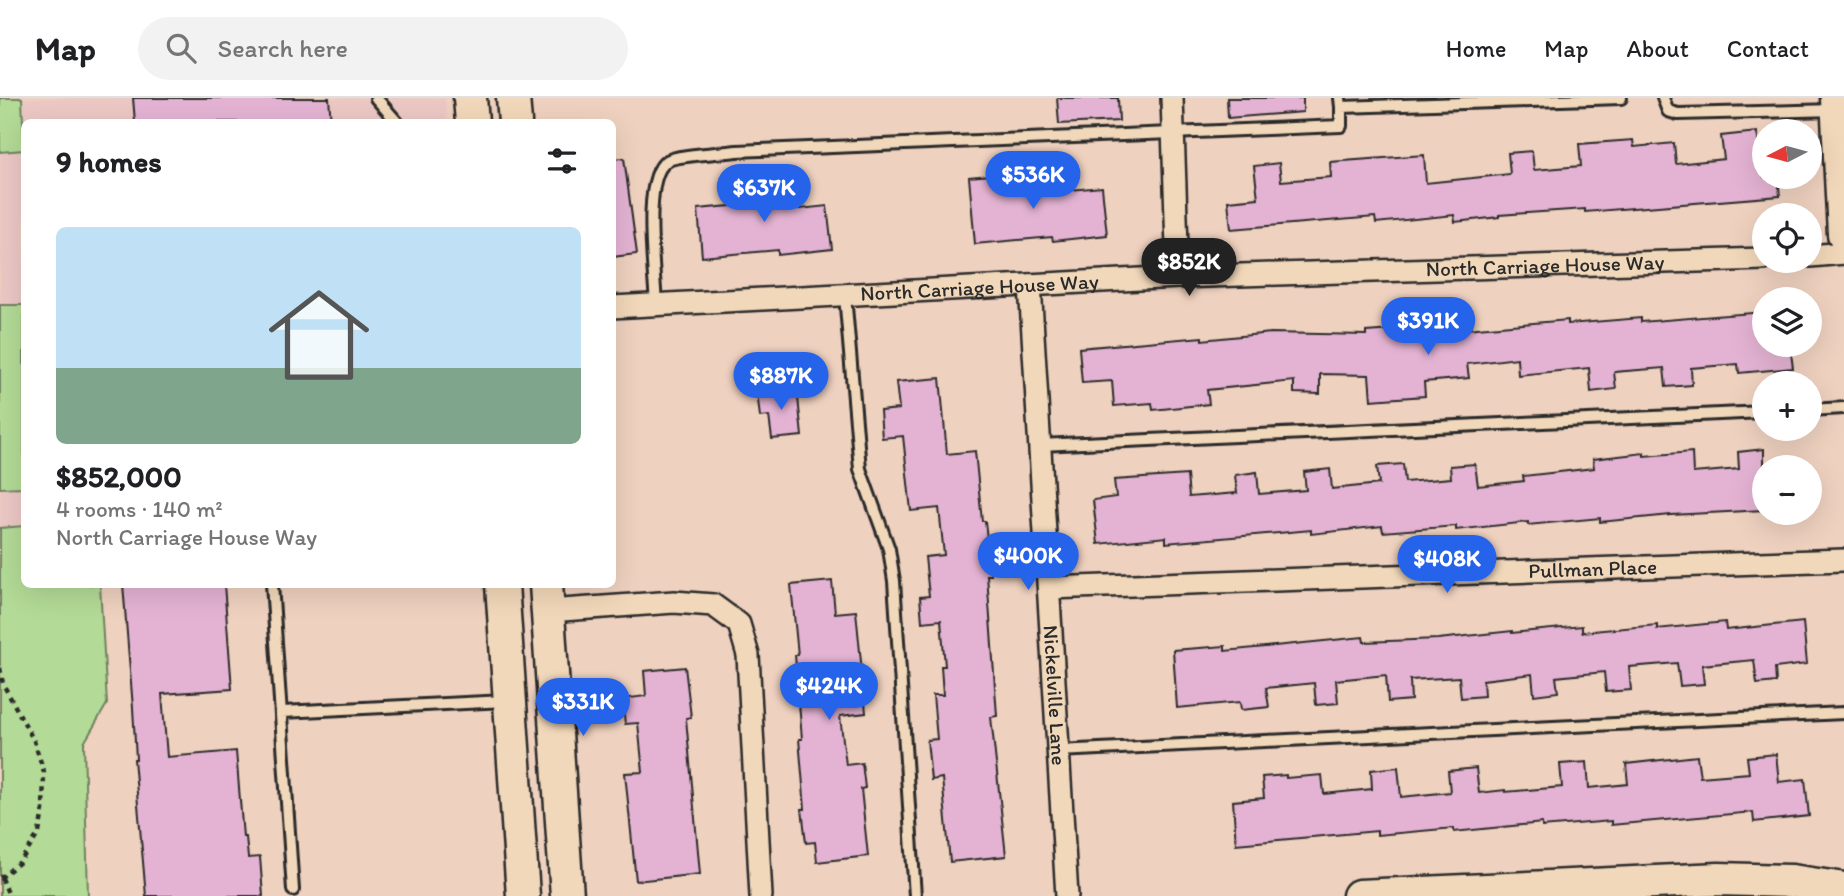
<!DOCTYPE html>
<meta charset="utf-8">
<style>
body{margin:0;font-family:Itim,sans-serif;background:#f2f2f2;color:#202124;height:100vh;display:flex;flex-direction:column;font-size:26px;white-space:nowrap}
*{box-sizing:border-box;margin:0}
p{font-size:23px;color:#757577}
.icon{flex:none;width:38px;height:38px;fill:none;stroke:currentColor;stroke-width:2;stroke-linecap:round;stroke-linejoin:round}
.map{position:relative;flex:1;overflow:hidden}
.sheet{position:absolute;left:21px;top:21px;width:595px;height:469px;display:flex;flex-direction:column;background:#fff;border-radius:10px;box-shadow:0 7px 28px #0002}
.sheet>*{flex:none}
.needle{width:46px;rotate:264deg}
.buttons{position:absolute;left:1752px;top:21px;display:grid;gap:14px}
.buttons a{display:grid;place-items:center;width:70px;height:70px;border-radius:50%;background:#fff;box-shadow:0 7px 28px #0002;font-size:35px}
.price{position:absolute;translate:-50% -60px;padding:0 16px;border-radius:24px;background:#2563eb;color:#fff;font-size:23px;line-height:46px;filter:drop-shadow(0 2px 4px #0008)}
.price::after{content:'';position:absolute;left:50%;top:42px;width:21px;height:16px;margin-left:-10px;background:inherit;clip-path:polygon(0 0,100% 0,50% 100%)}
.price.active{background:#222;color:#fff}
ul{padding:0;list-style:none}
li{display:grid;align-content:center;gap:14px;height:371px;padding:0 35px}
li+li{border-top:2px solid #e0e0e0}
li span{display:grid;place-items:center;height:217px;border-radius:10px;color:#555}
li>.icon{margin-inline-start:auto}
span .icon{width:126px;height:126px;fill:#fffc;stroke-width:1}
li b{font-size:30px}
h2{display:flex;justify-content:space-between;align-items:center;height:84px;padding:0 35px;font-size:30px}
header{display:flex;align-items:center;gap:42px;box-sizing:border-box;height:98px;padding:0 35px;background:#fff;border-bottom:2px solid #e0e0e0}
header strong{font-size:33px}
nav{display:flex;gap:38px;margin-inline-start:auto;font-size:24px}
.search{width:490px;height:63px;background:#f2f2f2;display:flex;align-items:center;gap:18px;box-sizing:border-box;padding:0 24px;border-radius:38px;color:#757577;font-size:26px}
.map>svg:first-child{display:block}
.built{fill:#ecc8c5}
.green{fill:#b3da96;stroke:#6f8260;stroke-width:2}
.building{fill:#e4b3d3;stroke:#2b2b2b;stroke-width:2}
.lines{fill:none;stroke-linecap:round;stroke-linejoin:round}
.lane-casing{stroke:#2b2b2b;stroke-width:16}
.street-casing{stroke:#2b2b2b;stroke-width:26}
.secondary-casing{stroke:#2b2b2b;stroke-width:37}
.path{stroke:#2b2b2b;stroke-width:4.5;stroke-dasharray:5 5;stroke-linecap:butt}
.lane{stroke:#f2d8ba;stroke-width:10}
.street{stroke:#f2d8ba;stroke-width:21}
.secondary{stroke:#f2d8ba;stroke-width:32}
.labels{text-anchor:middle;stroke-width:5;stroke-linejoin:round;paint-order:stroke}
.street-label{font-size:21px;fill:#2b2b2b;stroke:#f2d8ba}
</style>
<header>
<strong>Map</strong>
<div class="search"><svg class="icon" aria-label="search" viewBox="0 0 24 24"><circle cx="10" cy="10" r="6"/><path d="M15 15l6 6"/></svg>Search here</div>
<nav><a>Home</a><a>Map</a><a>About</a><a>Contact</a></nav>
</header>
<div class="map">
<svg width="1844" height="798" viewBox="0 0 1844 798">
<rect width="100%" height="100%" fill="#efd1bf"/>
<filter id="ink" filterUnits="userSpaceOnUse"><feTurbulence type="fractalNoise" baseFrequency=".0143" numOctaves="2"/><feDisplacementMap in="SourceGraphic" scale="14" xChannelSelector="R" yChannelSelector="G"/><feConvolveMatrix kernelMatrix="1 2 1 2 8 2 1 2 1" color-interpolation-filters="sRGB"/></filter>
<g filter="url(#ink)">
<!-- built -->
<path class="built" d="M22 0H445L447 24H24V44Z
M24 52V428L0 430V54Z"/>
<!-- green -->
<path class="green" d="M0 0H22L24 52 0 54Z
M0 207H24V389L0 390Z
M24 428V486L100 487 107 606 84 645 88 798H0V430Z"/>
<!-- building -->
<path class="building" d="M133 0H329L331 24H135Z
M1057 0H1118L1119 23 1059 26Z
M1227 0H1303V14L1228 20Z
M1757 34 1760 56 1764 55V79H1778L1780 98 1585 114V111L1499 117V119L1455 124 1454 117 1376 125 1375 119 1231 131 1228 103 1258 100 1254 68 1279 65 1281 83 1331 79 1330 64 1424 57 1426 85 1510 76 1508 55 1532 53 1534 72 1581 68 1579 46 1633 42 1634 49 1674 45 1676 66 1724 61 1721 38Z
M624 60 637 156 612 159V61Z
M1024 74 1026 96 1102 89 1107 137 1053 143 1052 139 975 146 969 79Z
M797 87 800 111 827 108 832 151 778 157V152L702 159 698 111 730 108 729 93Z
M1764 214V247H1790L1793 270 1739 275 1738 266 1691 270 1692 287 1666 289 1664 270 1614 274 1616 291 1591 294 1589 270 1518 277 1517 260 1467 266 1469 280 1424 284 1425 298 1371 302 1369 277 1320 276V296L1294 295V283L1207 292 1209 306 1153 312 1152 305 1114 308 1112 283 1082 285 1079 250 1202 239V242L1271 235 1366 237V234L1420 230V235L1568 222V226L1641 220V224Z
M940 280 947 356 975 353 982 423H985L991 477H987L997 618 991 619 1006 758 950 764 942 680 931 682 927 642 937 641 933 597H943L941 568H945L941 522 922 524 920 499 929 498 925 459 944 457 939 410 911 413 903 338 882 340 880 313 899 311 896 284Z
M797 290 802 338 772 341 769 318 760 319 757 294Z
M1764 351V412L1671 417 1600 424V420L1528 427V424L1456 432V428L1383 434 1382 428 1311 436V432L1166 445V439L1098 446 1093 402 1116 399 1114 382 1187 377 1189 399 1237 395 1235 377 1257 374 1259 396 1306 392 1304 374 1330 371 1332 391 1379 386 1377 368 1403 366 1405 384 1451 380 1450 368 1475 366 1478 388 1524 383 1523 378 1594 370 1593 361 1644 355V358L1692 354 1693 375 1739 371 1738 354Z
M832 483 835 515 856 513 866 615 840 618 846 667 862 665 865 690 861 691 868 758 817 764 815 744 806 745 802 711H805L799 641H802L795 557H798L791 487Z
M123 486H224L232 591 162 596 167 659 236 653 243 739H246L248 760 260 759 263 798H146L134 661H136L133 610Z
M1725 524 1726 532 1803 524 1807 566 1775 570 1776 584 1757 586 1754 562 1702 567 1704 586 1680 588 1677 565 1629 569 1631 592 1606 594 1604 574 1556 579 1558 594 1534 597 1532 576 1483 582 1484 598 1461 600 1459 579 1410 582 1411 602 1388 604 1386 577 1336 582 1338 605 1316 607 1314 585 1266 590 1269 609 1241 612 1240 604 1177 610 1173 552 1225 548V553L1363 539 1364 544 1438 541 1512 533V535L1582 528V534L1657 527V531Z
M685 569 691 619 686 620 700 776 636 783 625 675 643 674 638 625 625 626 622 601 646 598 644 573Z
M1776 656 1779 684 1805 681 1809 718 1754 724 1753 714 1611 727V723L1542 729V725L1454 734V730L1377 737V733L1236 746 1233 703 1264 700 1262 679 1286 677V680L1322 677 1324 696 1372 691 1371 672 1398 669 1401 699 1450 694 1448 673 1476 670 1479 695 1505 692V694L1562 689 1560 666 1587 664 1589 690 1628 686 1626 666 1697 658 1700 679 1749 675 1747 659Z"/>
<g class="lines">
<!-- lane casing -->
<g class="lane-casing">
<path id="lane" d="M376 0 397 24
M1340 0 1341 9 1621 0
M1663 0 1668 13 1678 16 1835 12
M845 197 860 371 889 451 894 483 915 798
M656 207C655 178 641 78 667 63 675 57 724 55 737 53L1341 28V9
M1810 312 1844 310
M1040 347 1764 314
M272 486 293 792
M282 614 506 603
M1058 653 1844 615"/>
</g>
<!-- street casing -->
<g class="street-casing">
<g id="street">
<path d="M1172 0 1178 179"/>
<path d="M1810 158 1844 155"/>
<path id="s1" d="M1030 187 1067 798"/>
<path id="s2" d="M612 209 1178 179 1764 161"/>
<path id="s3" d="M1049 490 1844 462"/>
<path d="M548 513 674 504 713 507 739 526 748 557 761 798"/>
</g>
</g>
<!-- secondary casing -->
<g class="secondary-casing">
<path id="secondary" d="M470 0 472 24
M513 0 515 24
M1837 0 1844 136
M502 486 523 798
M546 486 567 798
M1359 798 1719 781 1792 783 1844 791"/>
</g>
<!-- path -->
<path class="path" d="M0 570 3 586 34 643 44 674 43 712 39 735 20 764 0 780
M2 780 9 798"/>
<!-- lane -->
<use href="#lane" class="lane"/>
<!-- street -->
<use href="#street" class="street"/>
<!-- secondary -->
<use href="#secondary" class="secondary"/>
</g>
</g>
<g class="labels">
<!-- street labels -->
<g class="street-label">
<text dy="7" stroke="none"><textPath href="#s2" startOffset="934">North Carriage House Way</textPath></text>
<text dy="7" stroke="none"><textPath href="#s2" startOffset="368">North Carriage House Way</textPath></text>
<text dy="7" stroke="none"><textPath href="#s3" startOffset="544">Pullman Place</textPath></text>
<text dy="7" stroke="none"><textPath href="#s1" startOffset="411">Nickelville Lane</textPath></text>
</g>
</g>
</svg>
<div class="buttons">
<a><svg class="needle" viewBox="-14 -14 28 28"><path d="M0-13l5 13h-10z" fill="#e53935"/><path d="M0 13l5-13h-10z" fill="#757577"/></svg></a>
<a><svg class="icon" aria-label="locate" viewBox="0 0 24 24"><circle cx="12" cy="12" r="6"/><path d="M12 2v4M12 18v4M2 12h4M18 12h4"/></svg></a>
<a><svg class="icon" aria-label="layers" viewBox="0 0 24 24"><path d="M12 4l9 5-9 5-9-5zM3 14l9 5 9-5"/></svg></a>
<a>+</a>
<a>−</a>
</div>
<b class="price" style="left:1033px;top:113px">$536K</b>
<b class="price" style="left:764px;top:126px">$637K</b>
<b class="price active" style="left:1189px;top:200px">$852K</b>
<b class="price" style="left:1428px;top:259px">$391K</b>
<b class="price" style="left:781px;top:314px">$887K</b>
<b class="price" style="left:1028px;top:494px">$400K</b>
<b class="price" style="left:1447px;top:497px">$408K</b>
<b class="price" style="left:829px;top:624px">$424K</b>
<b class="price" style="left:583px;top:640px">$331K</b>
<section class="sheet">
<h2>9 homes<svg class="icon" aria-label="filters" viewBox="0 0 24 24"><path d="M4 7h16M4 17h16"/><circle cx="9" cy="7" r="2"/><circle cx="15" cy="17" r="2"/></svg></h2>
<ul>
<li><span style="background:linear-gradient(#bfe0f5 65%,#7fa58c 0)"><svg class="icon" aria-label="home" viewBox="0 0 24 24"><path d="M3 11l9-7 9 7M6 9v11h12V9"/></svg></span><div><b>$852,000</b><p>4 rooms · 140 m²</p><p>North Carriage House Way</p></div></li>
</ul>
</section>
</div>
